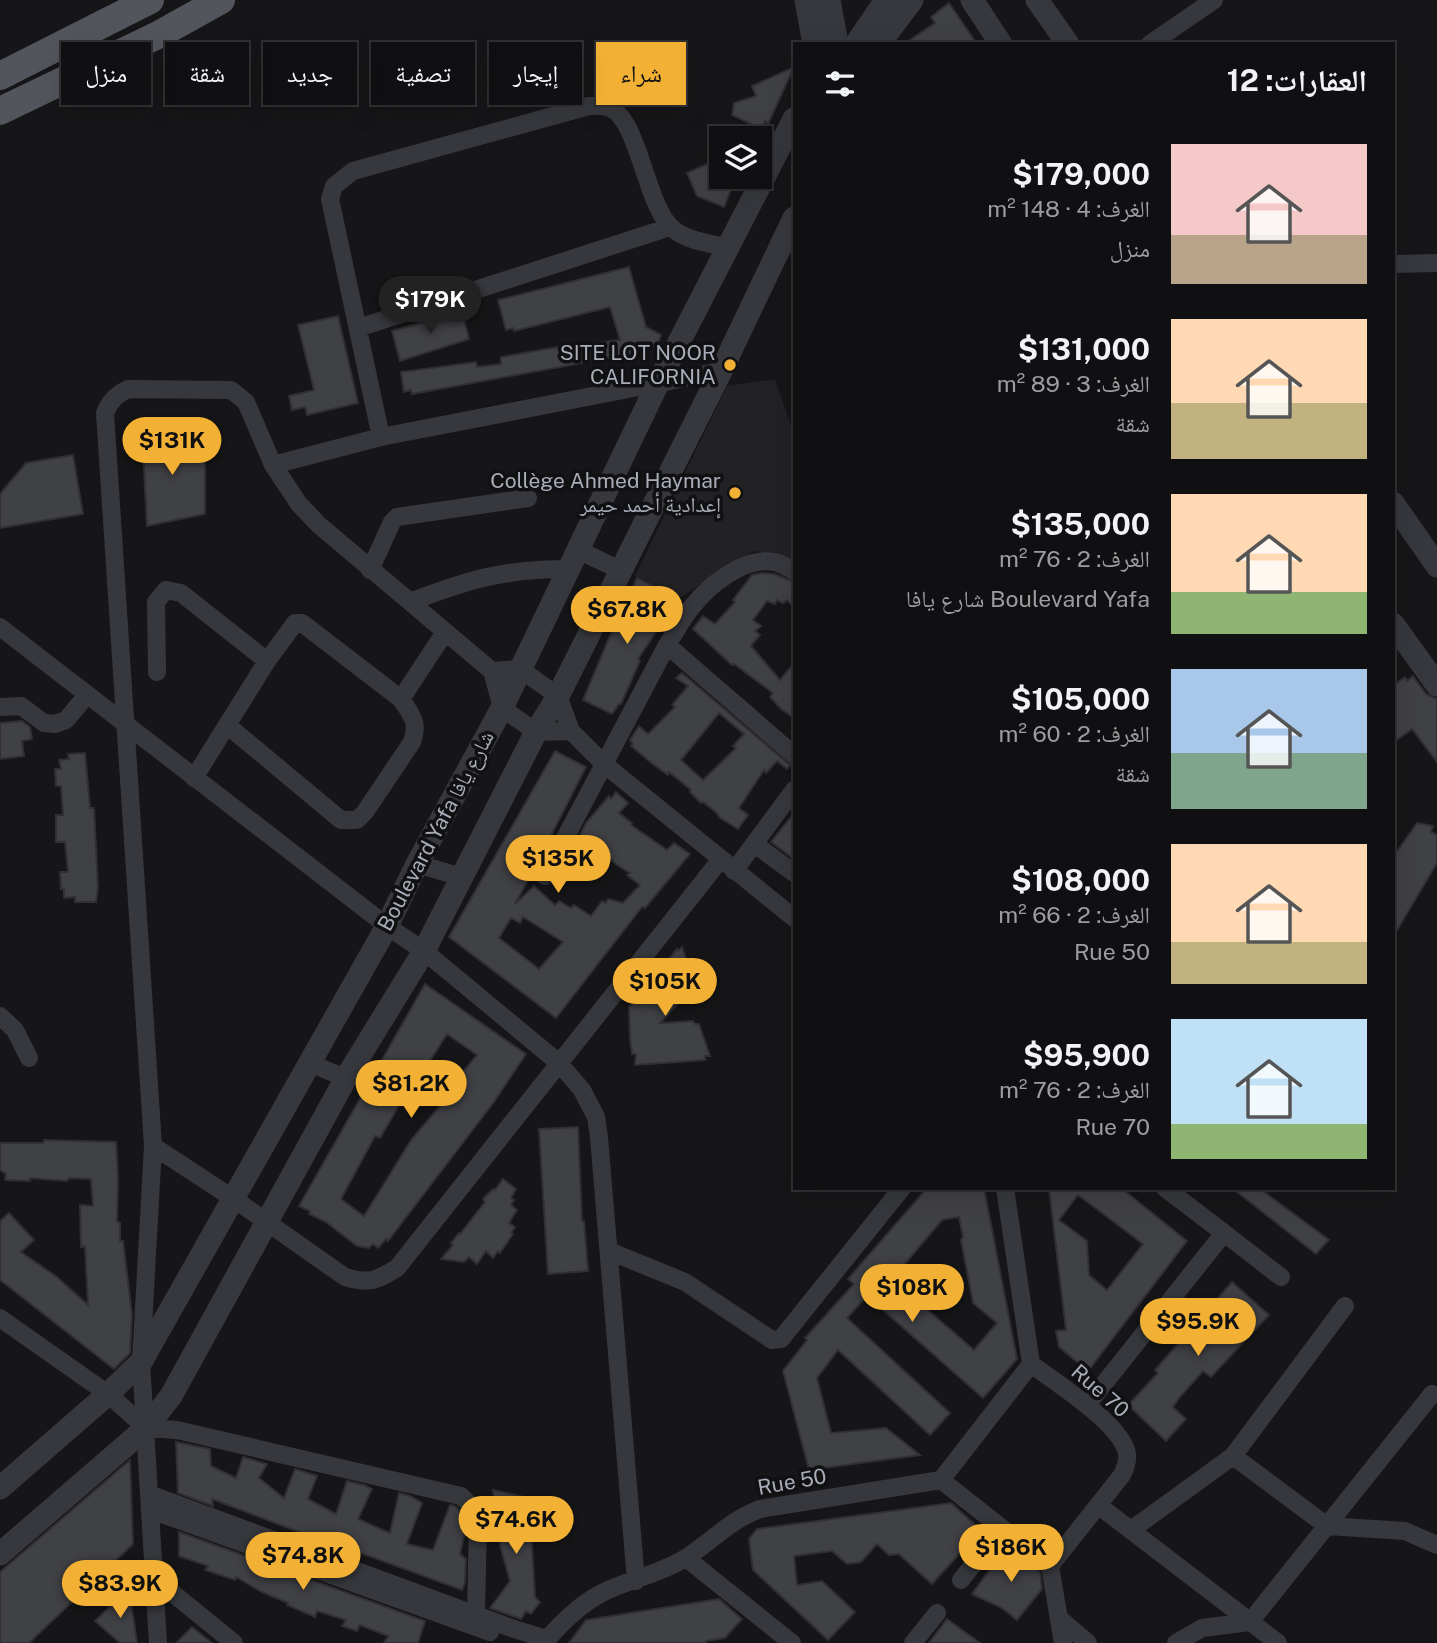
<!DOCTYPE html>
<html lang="ar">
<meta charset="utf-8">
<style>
body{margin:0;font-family:"Public Sans","Noto Naskh Arabic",sans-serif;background:#1e1e20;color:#f1f3f6;direction:rtl;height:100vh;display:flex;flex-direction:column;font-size:26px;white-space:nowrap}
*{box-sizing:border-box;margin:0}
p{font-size:23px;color:#9c9d9f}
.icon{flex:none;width:38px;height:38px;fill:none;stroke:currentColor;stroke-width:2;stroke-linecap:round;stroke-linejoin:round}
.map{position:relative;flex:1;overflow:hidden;direction:ltr}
.sheet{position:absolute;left:793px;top:42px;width:602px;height:1148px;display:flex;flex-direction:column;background:#101012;border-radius:0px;box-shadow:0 7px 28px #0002,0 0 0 2px #303032;direction:rtl}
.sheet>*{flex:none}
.hud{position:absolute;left:21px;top:42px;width:665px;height:63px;direction:rtl;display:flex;gap:14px}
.tools{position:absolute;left:709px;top:126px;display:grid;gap:14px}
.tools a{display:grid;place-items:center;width:63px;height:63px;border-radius:0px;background:#101012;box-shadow:0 7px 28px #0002,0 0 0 2px #303032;font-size:35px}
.price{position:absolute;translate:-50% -60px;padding:0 16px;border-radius:24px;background:#f2b134;color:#111;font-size:23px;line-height:46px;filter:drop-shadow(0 2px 4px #0008)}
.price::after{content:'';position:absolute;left:50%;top:42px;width:21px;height:16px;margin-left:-10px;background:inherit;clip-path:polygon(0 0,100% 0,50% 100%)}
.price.selected{background:#222;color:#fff}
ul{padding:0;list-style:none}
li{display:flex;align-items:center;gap:21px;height:175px;padding:0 28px}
li span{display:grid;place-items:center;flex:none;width:196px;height:140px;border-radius:0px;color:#555}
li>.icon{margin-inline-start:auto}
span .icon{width:84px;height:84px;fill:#fffc;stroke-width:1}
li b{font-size:30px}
h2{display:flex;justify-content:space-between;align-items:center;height:84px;padding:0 28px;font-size:30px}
.chip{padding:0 24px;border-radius:0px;background:#101012;box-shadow:0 7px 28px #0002,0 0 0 2px #303032;font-size:24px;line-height:63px}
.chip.selected{background:#f2b134;color:#111}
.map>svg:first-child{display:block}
.built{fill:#222225}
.building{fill:#404145;stroke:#303034;stroke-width:2;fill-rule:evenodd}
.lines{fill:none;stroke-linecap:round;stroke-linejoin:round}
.minor{stroke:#37383d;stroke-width:18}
.tertiary{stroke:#37383d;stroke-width:23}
.primary{stroke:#53555c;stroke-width:28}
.poi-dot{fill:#f2b134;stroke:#111113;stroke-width:2.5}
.labels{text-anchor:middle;stroke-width:7;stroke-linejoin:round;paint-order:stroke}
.poi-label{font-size:21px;fill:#a8adb8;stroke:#111113;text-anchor:end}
.street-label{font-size:21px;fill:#a8adb8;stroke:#111113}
</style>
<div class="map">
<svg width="1437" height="1643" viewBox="0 0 1437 1643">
<rect width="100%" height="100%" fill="#161618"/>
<!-- built -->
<path class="built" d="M775 379 794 435V566L781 557 754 551 681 597 635 576 727 386Z"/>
<!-- building -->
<path class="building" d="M949 3 977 44H904L935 23 931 17Z
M794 67 768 124 765 121 761 129 732 115 734 103 756 96 752 86Z
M709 163 721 168V177H736L724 207 697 196 687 173Z
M629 267 646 327 661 335 657 348 643 344 642 352 412 394 411 390 404 392 401 372 476 362 477 367 501 364V357L552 348 620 340 610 307 514 331 513 328 506 330 498 300Z
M459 312 460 315 463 314 469 339 400 361 392 331Z
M338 316 358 403 307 415 305 407 292 410 289 396 314 390 298 325Z
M142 429H172L205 458V514L147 526Z
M73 455 83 514 0 528V494L26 463Z
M763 573 774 574 794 582V607L787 600 783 603 777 600 775 604 767 601 753 620 761 626 755 631 760 635 751 646 780 680 794 663V718L781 709 770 697 773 693 734 664 732 665 693 629 703 616 715 624 735 602 733 600 752 575Z
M637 578 670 594 660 626 638 659 640 661 621 704H619L612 714 583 700 609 638Z
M682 673 790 765 787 769 777 761 766 773 764 770 739 808 748 815 738 829 719 817 717 813 703 802 701 803 690 792 691 790 669 772 668 775 654 765 631 746 633 744 630 740 639 726 648 734 675 707 672 705 688 686 676 678ZM719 713 744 734 733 746 736 748 703 780 681 760Z
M1413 676 1426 694 1437 699V762L1412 729 1393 743V686L1405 677 1407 681Z
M22 721 30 727 32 739 22 741 24 756 0 759V723Z
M555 751 586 767 538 861 526 879 528 880 515 904 534 886 555 905 559 901 571 908 574 905 591 916 602 901 606 903 608 899 623 903 640 885 627 875 630 873 617 865 596 846 586 857 573 847 582 836 580 835 586 823 609 796 611 799 616 792 628 803 619 813 632 823 631 825 667 850 674 843 690 854 645 908 642 907 556 1018 449 937ZM523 917 563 942 539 969 499 938 511 918 520 923Z
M85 753 90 808H94L98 888 96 902H75V897L64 898V889H61L60 872H68L65 842H56V815H63L61 786H56L55 769H61L59 760 69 759 68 754Z
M794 813V859L771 842Z
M1417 823 1433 826 1431 832 1437 835V863L1393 937V857Z
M682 947 695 985 660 1023 693 1021 695 1024H699L710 1056H705V1060L635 1065 636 1054H632L630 1038 629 1007 677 949 678 951Z
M425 984 526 1054 494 1102 388 1241 386 1239 378 1248 373 1244 369 1248 357 1246 326 1222 309 1214 310 1211 299 1206ZM447 1034 477 1055 457 1079 462 1080 411 1140 364 1216 341 1199 375 1136 380 1138 417 1075H421Z
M578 1127 582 1221H584L588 1271 548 1274 539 1129Z
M44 1140 116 1142 118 1177 117 1221 120 1223V1241H123L132 1315 130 1353 114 1369 0 1280V1221L9 1213 34 1240 21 1252 57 1277 88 1305 85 1246 81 1247 80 1205 93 1206 91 1179 69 1178 67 1181 30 1178V1181L5 1180 6 1174 0 1170V1143H43Z
M503 1179 516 1189 511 1198 514 1200 511 1205 517 1210 509 1223 515 1227 511 1233 513 1234 500 1253 498 1251 493 1258 486 1251 477 1264 469 1257 464 1262 441 1259 453 1245 451 1243 459 1233 460 1234 485 1202 483 1199 493 1189 495 1190Z
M927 1188H984L1017 1359 983 1398 867 1296 847 1318 950 1413 930 1435 838 1350 817 1378 831 1433 886 1428 920 1455 809 1470 783 1371 807 1340 805 1338 854 1284 848 1279ZM959 1217 963 1237 961 1240 973 1303 997 1323 974 1350 892 1279 942 1220Z
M1049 1188H1121L1187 1241 1088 1371 1059 1347 1056 1331 1066 1330ZM1078 1195 1143 1244 1107 1290 1089 1275 1087 1241 1059 1220Z
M1232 1188H1259L1329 1240 1316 1254Z
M1232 1282 1269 1315 1211 1377 1203 1371 1179 1398 1173 1407 1186 1419 1166 1441 1128 1405 1158 1373 1155 1370Z
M176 1442 210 1449 211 1466 236 1478 243 1457 267 1464 259 1478 284 1498 295 1469 317 1476 308 1499 336 1514 347 1481 364 1485 372 1489 358 1519 390 1533 399 1493 410 1496 422 1503 407 1544 433 1550 450 1505 455 1506 463 1514 462 1517 467 1523 460 1554 466 1559 465 1582 462 1590 358 1552 357 1554 212 1499 213 1506 178 1493Z
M130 1460 133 1544 29 1643H0V1572Z
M493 1490 524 1497 527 1514 530 1513 535 1597 540 1602 531 1614 526 1611 521 1619 490 1608 510 1581 500 1545Z
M951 1503 981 1530 932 1584 899 1554 889 1555 877 1544 861 1562 847 1564 832 1551 794 1556 797 1585 822 1581 855 1612 828 1640 753 1570 749 1539 757 1529Z
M179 1532 425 1621 418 1643H384L388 1636 360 1625 357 1631 342 1626 346 1620 317 1611 315 1617 287 1605 288 1603 262 1592 236 1577 235 1580 205 1570 208 1566 179 1556Z
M1007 1546 1040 1572 1042 1589 1017 1620 1002 1608 972 1594Z
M129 1588 137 1643H120L95 1621Z
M719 1599 742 1619 725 1638 706 1641V1643H569L586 1620Z
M947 1619 980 1643H929Z
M192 1627 212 1643H176Z"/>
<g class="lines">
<!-- minor -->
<path class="minor" d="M1150 44 1214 0
M1393 264 1437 263
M358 328 670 227
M381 437 330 199 334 186 353 171 589 106C596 106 604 105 610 108 639 120 646 206 672 228 686 241 710 243 728 248
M273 465 246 402 231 390 128 389C116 395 110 401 105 413L153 1146 234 1199 345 1277C370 1284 376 1281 397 1268L721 859
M578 550 620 570
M370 570 392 522 397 517 528 498
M410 602C470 579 504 569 569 569
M0 627 387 926 424 951 559 1063 582 1090 596 1117 599 1137 636 1581
M667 645 794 755
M492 671 520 669 558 696 571 731 604 764 794 918
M157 672 156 602 166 590 181 593 267 661
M0 707 21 706 44 723 55 724 66 720 87 695
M227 725 341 820H357L365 812 412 742C419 722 412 716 401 699
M571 731 536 732 502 708 492 671 318 524 299 504 273 465 381 437 721 371
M194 778 267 661 295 623H302L401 699 445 632
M760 848 794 873
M417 864 462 877
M734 871 794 790
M545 876 667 645C675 633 682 619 691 608 708 586 744 556 774 562 781 563 788 568 794 571
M0 1016 15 1030 29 1058
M309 1063 346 1078
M153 1146 141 1362 158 1643
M1005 1188 1031 1364
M1224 1233 1281 1277
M609 1251 685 1282 772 1340 781 1339 902 1188
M0 1318 108 1394 146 1428 177 1430 461 1496 474 1509 478 1522 476 1614
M1031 1364C1055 1382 1122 1424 1127 1454 1128 1462 1125 1469 1122 1475L1050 1566 1063 1643
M1087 1405 1224 1233 1165 1188
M1233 1456 1327 1526 1405 1531 1437 1545
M941 1480 1050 1566
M149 1494 514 1629 547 1639
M1098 1505 1278 1643
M151 1510 490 1632
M1131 1530 1233 1456 1345 1306
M686 1558 792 1643
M154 1578 234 1643
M961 1580 1002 1528
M1059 1618 1088 1643
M544 1643C560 1624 578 1606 600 1594 627 1580 657 1575 684 1559 710 1543 730 1520 760 1509L941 1480 1031 1364
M913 1643 937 1613
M1176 1643 1202 1628 1250 1622 1432 1394"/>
<!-- tertiary -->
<path class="tertiary" d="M806 0 814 44
M829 0 837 44
M972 0 1001 44
M1037 0 1068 44
M856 44 886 0
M879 44 912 0
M1393 503 1437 566
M1393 624 1437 685
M0 1488 108 1394 141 1362 387 926 417 864 502 708 659 381 794 119
M0 1554 146 1428 171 1396 346 1078 424 951 536 732 558 696 721 371 794 218"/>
<!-- primary -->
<path class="primary" d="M0 76 150 0
M0 111 160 34 221 0"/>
</g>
<!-- markers -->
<g class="poi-dot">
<circle cx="730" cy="365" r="7"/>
<circle cx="735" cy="493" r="7"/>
</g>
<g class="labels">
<!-- poi labels -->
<g class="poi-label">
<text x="716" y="360">SITE LOT NOOR<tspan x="716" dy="24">CALIFORNIA</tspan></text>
<text x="721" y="488">Collège Ahmed Haymar<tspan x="721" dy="24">إعدادية أحمد حيمر</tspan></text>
</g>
<!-- street labels -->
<g class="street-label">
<text transform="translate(436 831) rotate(-62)" y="7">Boulevard Yafa شارع يافا</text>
<text transform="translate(1100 1391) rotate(41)" y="7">Rue 70</text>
<text transform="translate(792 1482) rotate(-10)" y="7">Rue 50</text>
</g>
</g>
</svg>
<div class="tools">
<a><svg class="icon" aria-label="layers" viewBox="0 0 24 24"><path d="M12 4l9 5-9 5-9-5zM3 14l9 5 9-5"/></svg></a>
</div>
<b class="price selected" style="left:430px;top:336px">$179K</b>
<b class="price" style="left:172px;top:477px">$131K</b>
<b class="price" style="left:627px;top:646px">$67.8K</b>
<b class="price" style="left:558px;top:895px">$135K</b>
<b class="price" style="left:665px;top:1018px">$105K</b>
<b class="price" style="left:411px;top:1120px">$81.2K</b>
<b class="price" style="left:912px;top:1324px">$108K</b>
<b class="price" style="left:1198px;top:1358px">$95.9K</b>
<b class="price" style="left:516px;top:1556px">$74.6K</b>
<b class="price" style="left:1011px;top:1584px">$186K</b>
<b class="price" style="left:303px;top:1592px">$74.8K</b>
<b class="price" style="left:120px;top:1620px">$83.9K</b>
<div class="hud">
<a class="chip selected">شراء</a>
<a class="chip">إيجار</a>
<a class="chip">تصفية</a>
<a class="chip">جديد</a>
<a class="chip">شقة</a>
<a class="chip">منزل</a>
</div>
<section class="sheet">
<h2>العقارات: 12<svg class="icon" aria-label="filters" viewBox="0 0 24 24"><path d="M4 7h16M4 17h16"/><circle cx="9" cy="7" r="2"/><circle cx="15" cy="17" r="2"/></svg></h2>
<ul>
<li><span style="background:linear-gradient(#f6c9c9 65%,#b9a48a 0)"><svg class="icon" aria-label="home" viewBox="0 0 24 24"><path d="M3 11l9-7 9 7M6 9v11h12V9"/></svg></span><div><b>$179,000</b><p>الغرف: 4 · 148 m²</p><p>منزل</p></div></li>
<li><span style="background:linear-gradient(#ffd9b3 60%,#c2b280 0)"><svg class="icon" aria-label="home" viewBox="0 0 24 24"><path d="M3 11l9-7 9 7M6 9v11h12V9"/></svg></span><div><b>$131,000</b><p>الغرف: 3 · 89 m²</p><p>شقة</p></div></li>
<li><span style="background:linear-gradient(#ffd9b3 70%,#8fb573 0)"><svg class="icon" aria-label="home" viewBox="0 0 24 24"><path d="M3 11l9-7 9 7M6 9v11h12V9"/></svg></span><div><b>$135,000</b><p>الغرف: 2 · 76 m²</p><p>Boulevard Yafa شارع يافا</p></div></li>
<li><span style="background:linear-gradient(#a9c7e8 60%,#7fa58c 0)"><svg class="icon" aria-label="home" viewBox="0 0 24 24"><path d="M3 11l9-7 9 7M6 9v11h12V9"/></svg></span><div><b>$105,000</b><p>الغرف: 2 · 60 m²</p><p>شقة</p></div></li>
<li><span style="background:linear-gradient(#ffd9b3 70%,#c2b280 0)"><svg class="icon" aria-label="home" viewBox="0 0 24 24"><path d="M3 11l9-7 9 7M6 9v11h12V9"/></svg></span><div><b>$108,000</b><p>الغرف: 2 · 66 m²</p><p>Rue 50</p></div></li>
<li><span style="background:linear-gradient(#bfe0f5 75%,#8fb573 0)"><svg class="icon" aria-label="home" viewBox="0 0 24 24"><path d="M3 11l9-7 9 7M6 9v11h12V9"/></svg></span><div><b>$95,900</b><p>الغرف: 2 · 76 m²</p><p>Rue 70</p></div></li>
</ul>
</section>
</div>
